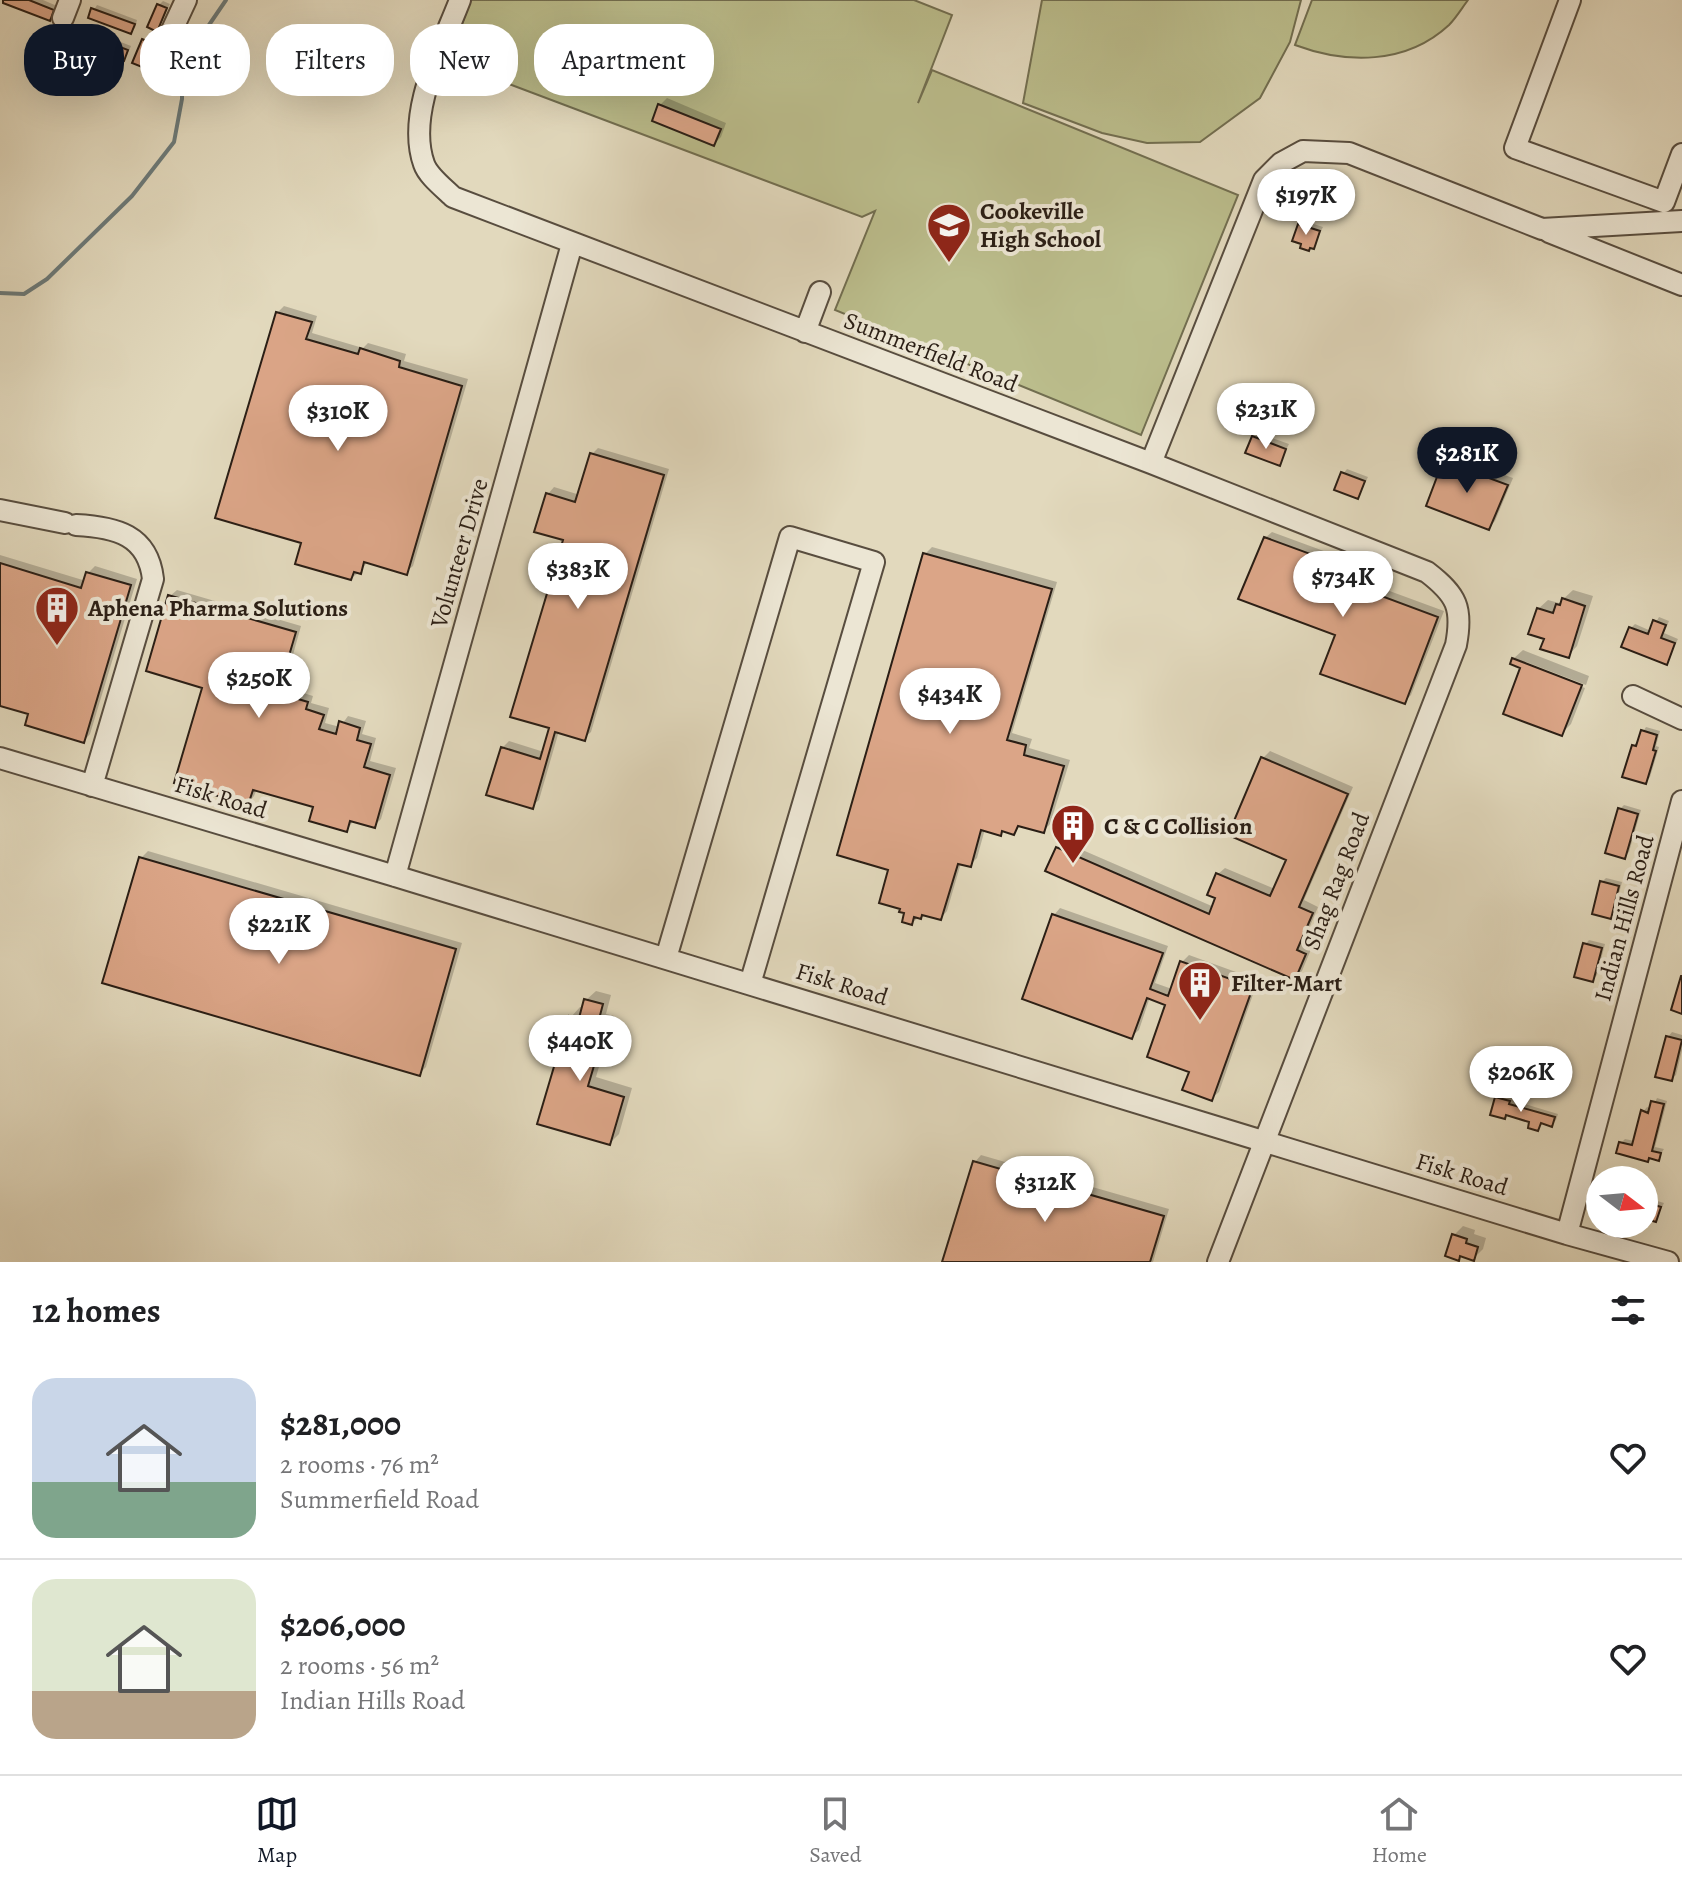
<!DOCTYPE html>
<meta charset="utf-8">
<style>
body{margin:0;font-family:Alegreya,serif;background:#f2f2f2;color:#202124;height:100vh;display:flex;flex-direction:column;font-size:30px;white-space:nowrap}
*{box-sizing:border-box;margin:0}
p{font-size:26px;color:#757577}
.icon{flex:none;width:44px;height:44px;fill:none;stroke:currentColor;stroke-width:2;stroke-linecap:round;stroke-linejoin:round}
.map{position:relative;height:1262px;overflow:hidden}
.drawer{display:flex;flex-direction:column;background:#fff;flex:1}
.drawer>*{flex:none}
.banner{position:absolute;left:24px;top:24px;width:800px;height:72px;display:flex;gap:16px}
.needle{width:52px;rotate:106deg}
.tools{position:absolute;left:1586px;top:1166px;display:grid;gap:16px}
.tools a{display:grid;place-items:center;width:72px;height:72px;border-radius:50%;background:#fff;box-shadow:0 8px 32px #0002;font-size:40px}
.price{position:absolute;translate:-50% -68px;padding:0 18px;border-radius:28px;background:#fff;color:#222;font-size:26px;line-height:52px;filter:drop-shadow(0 2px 4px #0008)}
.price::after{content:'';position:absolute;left:50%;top:48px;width:24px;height:18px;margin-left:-12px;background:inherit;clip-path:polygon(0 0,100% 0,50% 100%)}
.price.current{background:#111827;color:#fff}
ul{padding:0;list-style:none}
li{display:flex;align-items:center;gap:24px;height:200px;padding:0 32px}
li+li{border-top:2px solid #e0e0e0}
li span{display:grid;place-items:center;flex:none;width:224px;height:160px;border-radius:24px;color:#555}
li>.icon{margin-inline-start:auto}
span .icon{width:96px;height:96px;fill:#fffc;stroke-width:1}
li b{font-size:34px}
h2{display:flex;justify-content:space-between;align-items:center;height:96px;padding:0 32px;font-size:34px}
.tag{padding:0 28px;border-radius:32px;background:#fff;box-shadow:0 8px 32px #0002;font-size:28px;line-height:72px}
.tag.current{background:#111827;color:#fff}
.tabs{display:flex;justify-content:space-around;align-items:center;height:112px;border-top:2px solid #e0e0e0;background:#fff;font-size:22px;color:#757577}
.tabs a{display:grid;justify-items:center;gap:4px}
.tabs .current{color:#111827}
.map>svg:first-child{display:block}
.green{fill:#bbbd8c;stroke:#726e50;stroke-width:2}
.shadow{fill:#0003}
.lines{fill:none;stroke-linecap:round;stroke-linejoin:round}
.stream{stroke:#6c7a79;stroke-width:4}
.building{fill:#dba587;stroke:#2a1e15;stroke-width:2}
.minor-casing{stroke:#584d3f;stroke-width:24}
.minor{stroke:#ece6d4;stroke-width:20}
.labels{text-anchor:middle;stroke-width:8;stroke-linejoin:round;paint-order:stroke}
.poi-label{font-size:24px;font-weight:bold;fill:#2a1e15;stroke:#ece6d4;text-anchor:start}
.street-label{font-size:24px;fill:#2a1e15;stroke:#ece6d4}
</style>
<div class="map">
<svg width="1682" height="1262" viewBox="0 0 1682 1262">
<rect width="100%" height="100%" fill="#e2d9bd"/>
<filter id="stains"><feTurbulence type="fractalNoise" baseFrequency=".0025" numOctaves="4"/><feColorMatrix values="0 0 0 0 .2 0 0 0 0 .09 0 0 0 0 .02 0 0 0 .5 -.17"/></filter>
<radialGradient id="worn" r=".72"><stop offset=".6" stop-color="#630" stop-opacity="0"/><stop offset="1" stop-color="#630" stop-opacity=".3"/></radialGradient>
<!-- green -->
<path class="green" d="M471 0H914L952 15 918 103 932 70 1238 195 1141 435 835 310 875 211 862 217 448 61Z
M1042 0H1301L1290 42 1260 98 1200 142 1147 143 1102 133 1023 103Z
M1312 0H1468C1462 8 1456 18 1449 25 1406 65 1346 64 1295 45Z"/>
<!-- shadow -->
<path class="shadow" d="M6 0H43L57 6 49 18Z
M163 1 170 4 156 30 159 5Z
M97 5 137 20 135 28 130 32 90 17Z
M85 28 131 46 127 55 123 59 81 32Z
M148 36 155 39 142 65 144 40Z
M667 98 726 123 721 137 714 144 654 119 660 105Z
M1304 221 1323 227 1313 247 1300 225Z
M284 306 317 316 312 333 363 348 368 343 406 354 404 361 468 379 413 566 406 572 368 561 360 572 351 578 303 542 277 313Z
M1258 433 1289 444 1279 464 1248 452Z
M598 448 669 469 591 732 584 738 559 731 539 800 532 806 502 748 509 741 544 752 551 727 565 539 548 494 554 487 580 495 592 454Z
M1451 456 1513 478 1495 521 1489 527 1444 463Z
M1347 469 1368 477 1358 497 1343 474Z
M1272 532 1351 561 1346 575 1444 611 1411 695 1404 702 1338 633 1265 538Z
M932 547 1057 582 1012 733 1032 739 1029 748 1070 760 1050 824 1044 831 1021 825 1013 832 1004 830 1000 834 985 829 977 858 970 865 961 863 947 911 941 918 924 913 912 923 891 868 925 554Z
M0 555 86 581 88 573 95 566 137 579 90 734 84 741 31 713 0 704Z
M177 590 301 626 284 687 313 696 311 703 329 708 325 723 340 727 348 716 366 721 362 734 376 738 370 761 396 768 381 819 374 826 354 820 347 830 315 806 257 789 254 796 248 803 170 596Z
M1573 590 1593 596 1577 646 1568 656 1546 638 1538 609 1548 600 1559 603Z
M1659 617 1669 621 1664 633 1678 639 1666 663 1631 628 1635 624 1651 631Z
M1523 650 1589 676 1586 685 1526 662V666L1585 688 1571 724 1561 734 1523 667 1513 659Z
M1646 727 1660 731 1656 746 1659 747 1650 777 1646 782 1634 746Z
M1270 751 1353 787 1304 900 1318 907 1303 943 1312 947 1302 971 1295 977 1057 848 1064 842 1214 907 1218 897V874L1225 868 1275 889 1288 859 1230 834 1263 758Z
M1624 805 1641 810 1629 852 1625 856 1620 809Z
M148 851 462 943 426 1067 419 1074 141 858Z
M1606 878 1622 882 1614 913 1610 917 1602 882Z
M1060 908 1168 946 1155 983 1172 989 1182 962 1189 955 1258 980 1219 1092 1212 1098 1191 1070 1168 1004 1150 997 1139 1030 1132 1036 1054 915Z
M1589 940 1605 944 1597 975 1593 980 1585 945Z
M596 991 611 995 606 1014 614 1016 596 1077 632 1088 619 1134 610 1143 540 1122 571 1017 580 1007 584 1008 586 1000Z
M1672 1032 1682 1035V1050L1676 1075 1671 1079 1668 1037Z
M1501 1094 1513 1098 1512 1100 1558 1114 1556 1120 1552 1125 1543 1122 1538 1129 1532 1120 1508 1114 1504 1117 1497 1098Z
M1657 1098 1667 1101 1655 1147 1664 1149 1658 1159 1621 1143 1625 1139 1635 1141 1643 1112 1647 1107 1652 1109Z
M981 1155 1169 1209 1153 1262H944L975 1162Z
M1644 1197 1664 1203 1656 1220 1650 1218 1644 1221Z
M1463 1226 1475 1230 1474 1234 1486 1238 1483 1249 1474 1258 1462 1255 1458 1258 1454 1235Z"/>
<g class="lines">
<!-- stream -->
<path class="stream" d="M0 293 24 294 47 279 132 196 174 142 182 99V73L196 44 226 0"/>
</g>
<!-- building -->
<path class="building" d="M3 0H29L54 10 50 21 3 3Z
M157 4 167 8 157 32 147 27Z
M91 8 135 24 131 34 88 18Z
M79 31 128 50 124 61 75 43Z
M142 39 152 43 142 67 132 63Z
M658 104 721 129 714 146 652 121Z
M1298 224 1320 231 1314 249 1310 248 1309 251 1300 248 1301 244 1292 241Z
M276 312 312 322 306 339 358 354 360 348 400 361 399 367 462 386 407 575 364 562 361 574 354 572 351 580 295 564 301 543 215 518Z
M1252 436 1286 449 1280 466 1245 453Z
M590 453 664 475 585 741 555 732 533 809 486 795 501 747 540 759 549 728 510 717 563 540 534 532 546 493 575 502Z
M1443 461 1508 485 1489 530 1426 506Z
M1341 472 1365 481 1358 499 1334 490Z
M1264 537 1346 567 1341 581 1438 617 1405 704 1320 674 1335 635 1238 599Z
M923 553 1052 589 1007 740 1026 745 1024 755 1064 766 1044 833 1018 826 1014 835 1002 831 1001 836 981 830 971 867 958 864 941 920 922 915 921 919 914 917 912 925 902 922 904 913 899 912 900 909 879 903 888 870 837 855Z
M0 563 81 588 86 572 131 585 84 743 25 725 28 714 0 706Z
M168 595 296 632 278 693 308 702 306 709 324 715 319 729 336 734 339 721 360 728 357 740 371 744 364 767 390 775 375 828 350 821 347 832 309 821 313 807 253 790 248 805 174 783 202 688 146 671Z
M1562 598 1585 606 1569 658 1540 649 1544 639 1528 634 1537 608 1553 613 1556 604 1560 605Z
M1653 620 1666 625 1661 638 1675 643 1667 665 1621 647 1629 627 1648 634Z
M1512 658 1582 685 1562 736 1503 714 1520 668 1510 664Z
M1641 730 1657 735 1653 750 1656 751 1646 784 1622 777 1632 745 1636 746Z
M1261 757 1348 794 1299 907 1313 913 1297 950 1306 954 1295 980 1045 871 1056 847 1209 914 1215 898 1207 895 1216 873 1270 896 1286 860 1228 835Z
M1618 808 1638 814 1625 859 1605 853Z
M139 857 456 949 420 1076 102 983Z
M1600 881 1619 886 1611 919 1592 914Z
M1052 914 1163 953 1150 989 1168 996 1180 961 1253 987 1212 1101 1182 1090 1189 1072 1147 1057 1165 1005 1147 998 1132 1039 1022 999Z
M1583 943 1602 948 1593 982 1574 977Z
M1681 976H1682V1014L1671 1010Z
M584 999 603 1004 598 1023 606 1025 588 1086 624 1097 610 1145 537 1124 569 1016 579 1018Z
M1666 1036 1682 1040 1672 1081 1655 1077Z
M1495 1097 1510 1101 1509 1104 1555 1117 1552 1127 1541 1123 1538 1131 1528 1128 1529 1122 1506 1115 1505 1119 1490 1115Z
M1651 1101 1664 1104 1652 1151 1661 1153 1659 1161 1649 1158 1648 1162 1616 1153 1619 1142 1632 1145 1641 1110 1648 1113Z
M973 1161 1164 1216 1150 1262H942Z
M1644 1202 1661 1207 1656 1222 1649 1220 1647 1224 1644 1223Z
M1452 1234 1467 1239 1466 1243 1478 1247 1474 1261 1460 1256 1459 1261 1445 1256Z"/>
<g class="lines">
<!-- minor casing -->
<g class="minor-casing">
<path id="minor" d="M460 0C442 47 406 113 424 164 428 176 444 188 453 197L1151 463 1427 572C1457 595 1463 608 1456 645L1218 1262
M1570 0 1515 148 1664 202 1682 154
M63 18 70 0
M166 43 186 0
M1549 232 1682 285
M805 332 820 292
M1151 463 1264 180 1281 163 1303 151 1349 153 1542 229 1682 221
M0 510 65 523
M76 525C116 527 148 535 153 579L92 786
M1633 696 1682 719
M0 758 395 876 1567 1234 1668 1262
M395 876 572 244
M666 958 790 537 874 562 750 984
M1567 1234 1682 801"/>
</g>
<!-- minor -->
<use href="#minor" class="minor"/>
</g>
<!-- icons -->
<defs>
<g id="school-pin" transform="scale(2.3)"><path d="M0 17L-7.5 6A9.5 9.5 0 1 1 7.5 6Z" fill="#8f2418" stroke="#ece6d4"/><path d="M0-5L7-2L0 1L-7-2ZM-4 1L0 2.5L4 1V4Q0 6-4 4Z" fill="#fff"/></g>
<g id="building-pin" transform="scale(2.3)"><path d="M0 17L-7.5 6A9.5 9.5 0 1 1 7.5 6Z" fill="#8f2418" stroke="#ece6d4"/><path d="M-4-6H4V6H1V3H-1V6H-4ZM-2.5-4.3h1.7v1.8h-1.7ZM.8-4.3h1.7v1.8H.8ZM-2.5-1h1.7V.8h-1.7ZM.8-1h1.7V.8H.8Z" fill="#fff"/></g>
</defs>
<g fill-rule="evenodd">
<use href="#school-pin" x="949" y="225"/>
<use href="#building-pin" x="57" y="608"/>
<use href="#building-pin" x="1073" y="826"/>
<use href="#building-pin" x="1200" y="983"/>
</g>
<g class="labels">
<!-- poi labels -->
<g class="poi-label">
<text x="980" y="219">Cookeville<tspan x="980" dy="28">High School</tspan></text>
<text x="88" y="616">Aphena Pharma Solutions</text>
<text x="1104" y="834">C &amp; C Collision</text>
<text x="1231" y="991">Filter-Mart</text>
</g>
<!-- street labels -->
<g class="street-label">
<text transform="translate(931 352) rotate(21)" y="8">Summerfield Road</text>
<text transform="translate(459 553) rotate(-74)" y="8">Volunteer Drive</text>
<text transform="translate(221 797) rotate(17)" y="8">Fisk Road</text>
<text transform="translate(1336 881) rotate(-69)" y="8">Shag Rag Road</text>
<text transform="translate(1624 918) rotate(-75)" y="8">Indian Hills Road</text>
<text transform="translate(842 984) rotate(17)" y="8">Fisk Road</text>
<text transform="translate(1462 1174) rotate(17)" y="8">Fisk Road</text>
</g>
</g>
<rect width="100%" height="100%" filter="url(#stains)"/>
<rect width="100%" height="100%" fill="url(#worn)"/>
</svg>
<div class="tools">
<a><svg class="needle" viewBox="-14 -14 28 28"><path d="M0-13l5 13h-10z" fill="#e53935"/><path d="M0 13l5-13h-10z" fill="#757577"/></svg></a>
</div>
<b class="price" style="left:1306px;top:237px">$197K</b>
<b class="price" style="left:1266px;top:451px">$231K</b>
<b class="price" style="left:338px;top:453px">$310K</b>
<b class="price current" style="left:1467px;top:495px">$281K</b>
<b class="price" style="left:578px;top:611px">$383K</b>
<b class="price" style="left:1343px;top:619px">$734K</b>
<b class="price" style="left:259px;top:720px">$250K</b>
<b class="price" style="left:950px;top:736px">$434K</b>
<b class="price" style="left:279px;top:966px">$221K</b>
<b class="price" style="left:580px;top:1083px">$440K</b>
<b class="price" style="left:1521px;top:1114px">$206K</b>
<b class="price" style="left:1045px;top:1224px">$312K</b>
<div class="banner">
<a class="tag current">Buy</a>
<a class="tag">Rent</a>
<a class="tag">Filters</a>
<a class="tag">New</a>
<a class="tag">Apartment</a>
</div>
</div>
<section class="drawer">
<h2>12 homes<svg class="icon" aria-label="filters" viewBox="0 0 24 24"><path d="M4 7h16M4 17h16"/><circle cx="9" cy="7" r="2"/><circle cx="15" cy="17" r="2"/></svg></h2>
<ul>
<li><span style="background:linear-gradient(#c9d6e8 65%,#7fa58c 0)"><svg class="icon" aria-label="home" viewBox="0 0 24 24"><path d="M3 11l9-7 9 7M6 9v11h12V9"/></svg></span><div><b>$281,000</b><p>2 rooms · 76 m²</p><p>Summerfield Road</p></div><svg class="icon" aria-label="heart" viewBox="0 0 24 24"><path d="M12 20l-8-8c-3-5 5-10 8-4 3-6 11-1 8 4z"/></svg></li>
<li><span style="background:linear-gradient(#dfe7d0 70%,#b9a48a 0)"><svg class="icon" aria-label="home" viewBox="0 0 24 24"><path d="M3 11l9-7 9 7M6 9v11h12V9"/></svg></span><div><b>$206,000</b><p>2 rooms · 56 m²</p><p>Indian Hills Road</p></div><svg class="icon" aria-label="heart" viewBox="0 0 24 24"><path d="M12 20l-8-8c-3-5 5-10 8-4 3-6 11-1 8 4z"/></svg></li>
</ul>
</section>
<nav class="tabs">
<a class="current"><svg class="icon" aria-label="map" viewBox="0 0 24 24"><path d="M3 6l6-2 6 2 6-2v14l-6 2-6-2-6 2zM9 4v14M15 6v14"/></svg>Map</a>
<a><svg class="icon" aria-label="saved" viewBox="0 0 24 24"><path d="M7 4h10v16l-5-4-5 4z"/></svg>Saved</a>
<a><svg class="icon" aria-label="home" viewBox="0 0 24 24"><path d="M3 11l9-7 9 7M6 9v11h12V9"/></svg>Home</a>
</nav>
